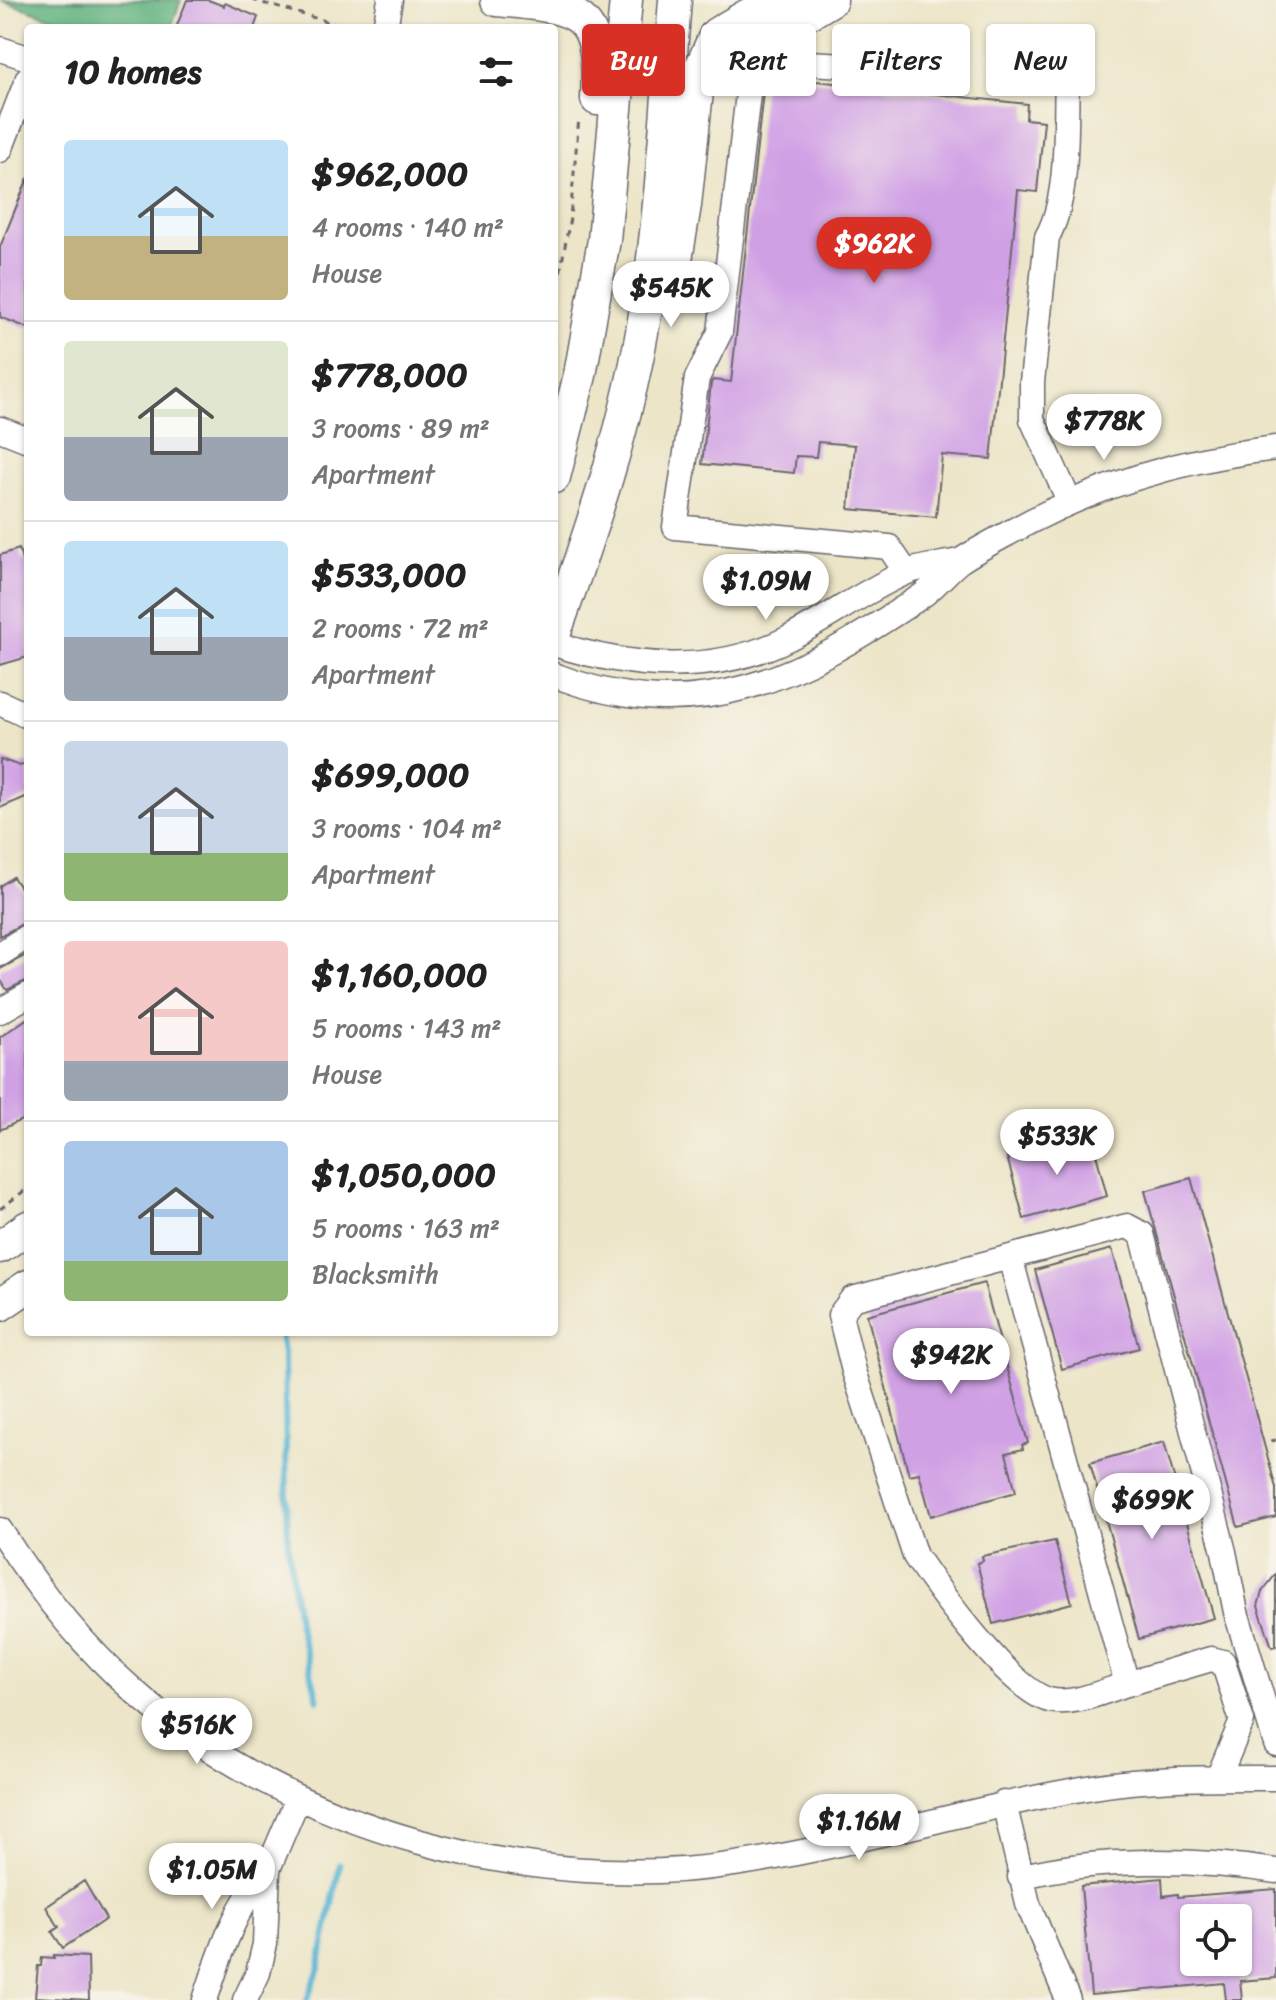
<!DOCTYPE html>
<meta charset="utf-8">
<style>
body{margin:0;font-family:Sriracha,sans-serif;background:#f2f2f2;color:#222;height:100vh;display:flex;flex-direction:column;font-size:30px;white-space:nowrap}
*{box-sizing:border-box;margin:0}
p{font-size:26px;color:#767676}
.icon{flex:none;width:44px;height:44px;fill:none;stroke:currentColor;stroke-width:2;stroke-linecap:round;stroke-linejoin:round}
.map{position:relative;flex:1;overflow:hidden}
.side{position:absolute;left:24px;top:24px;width:534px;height:1312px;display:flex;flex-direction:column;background:#fff;border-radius:8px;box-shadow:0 2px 6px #0004}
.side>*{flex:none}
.banner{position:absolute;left:582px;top:24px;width:574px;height:72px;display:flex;gap:16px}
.tools{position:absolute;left:1180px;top:1904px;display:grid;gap:16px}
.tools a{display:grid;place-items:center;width:72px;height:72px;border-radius:8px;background:#fff;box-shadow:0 2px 6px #0004;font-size:40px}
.price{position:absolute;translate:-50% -68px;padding:0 18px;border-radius:28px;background:#fff;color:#222;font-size:26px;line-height:52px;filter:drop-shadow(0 2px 4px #0008)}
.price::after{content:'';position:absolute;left:50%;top:48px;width:24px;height:18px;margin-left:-12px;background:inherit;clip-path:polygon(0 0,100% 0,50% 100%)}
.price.on{background:#d93025;color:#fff}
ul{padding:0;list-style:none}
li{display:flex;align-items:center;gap:24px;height:200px;padding:0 40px}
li+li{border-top:2px solid #e0e0e0}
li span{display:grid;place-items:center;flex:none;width:224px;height:160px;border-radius:8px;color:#555}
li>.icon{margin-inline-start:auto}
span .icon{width:96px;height:96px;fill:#fffc;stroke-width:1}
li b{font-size:34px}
h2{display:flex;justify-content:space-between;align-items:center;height:96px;padding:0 40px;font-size:34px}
.pill{padding:0 28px;border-radius:8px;background:#fff;box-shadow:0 2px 6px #0004;font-size:28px;line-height:72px}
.pill.on{background:#d93025;color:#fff}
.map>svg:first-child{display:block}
.forest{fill:#60b27f;stroke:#416a5d;stroke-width:2}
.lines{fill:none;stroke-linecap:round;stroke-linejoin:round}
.stream{stroke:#55b5d3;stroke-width:6}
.building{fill:#d0a0e5;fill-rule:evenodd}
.minor-casing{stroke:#69666c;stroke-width:27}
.major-casing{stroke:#69666c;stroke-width:35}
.path{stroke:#69666c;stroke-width:3;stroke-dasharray:6 6;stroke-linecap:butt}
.minor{stroke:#fff;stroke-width:24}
.major{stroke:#fff;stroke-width:32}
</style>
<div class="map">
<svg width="1276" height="2000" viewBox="0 0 1276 2000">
<rect width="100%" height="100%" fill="#f7f3e8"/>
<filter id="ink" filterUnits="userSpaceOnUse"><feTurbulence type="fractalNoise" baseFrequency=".0125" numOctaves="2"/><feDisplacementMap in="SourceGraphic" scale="16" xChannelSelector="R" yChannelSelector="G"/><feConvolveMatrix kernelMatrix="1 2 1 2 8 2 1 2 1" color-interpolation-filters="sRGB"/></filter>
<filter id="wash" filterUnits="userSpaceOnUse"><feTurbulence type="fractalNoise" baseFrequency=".006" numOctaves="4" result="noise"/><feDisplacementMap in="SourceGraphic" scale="32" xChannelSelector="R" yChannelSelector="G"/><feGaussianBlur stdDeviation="1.8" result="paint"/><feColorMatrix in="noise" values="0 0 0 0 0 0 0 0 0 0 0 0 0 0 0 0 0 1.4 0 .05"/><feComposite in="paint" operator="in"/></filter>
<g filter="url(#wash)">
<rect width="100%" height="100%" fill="#ece5c8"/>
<!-- forest -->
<path class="forest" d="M0 0H181L171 28H83Z"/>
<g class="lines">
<!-- stream -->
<path class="stream" d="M280 1332 284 1360 288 1544 298 1622 318 1700
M307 2000 319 1968 340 1864"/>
</g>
<g id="blocks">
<!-- building -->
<path class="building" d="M187 0H208L224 6 225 3 258 17 254 28H176Z
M770 76 1027 104 1026 119 1044 121 1037 192 1018 190 991 459 942 455 936 517 849 509 855 445 818 442 816 457 796 456 794 473 702 464 711 383 713 380 731 382 764 83Z
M28 178V328L0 317V247Z
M19 549 22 560 28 558V657L0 665V555Z
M0 759 20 766 28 763V796L0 808Z
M13 877 28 900V921L0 936V886Z
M28 954V980L7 990 0 979V969Z
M28 1018V1117L0 1130V1037Z
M1091 1135 1107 1196 1024 1219 1007 1157Z
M1191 1178 1276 1488V1517L1238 1527 1145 1191Z
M1112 1249 1139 1348 1062 1369 1035 1270Z
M984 1283 1028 1443 1022 1445 1023 1449 1006 1453 1016 1492 931 1516 919 1473 909 1475 867 1315Z
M1164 1442 1214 1618 1139 1639 1090 1463Z
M1055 1541 1072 1603 993 1624 977 1563 983 1561 982 1556Z
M1276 1574V1646L1272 1647 1258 1606 1262 1592Z
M1162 1878 1163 1896 1178 1894V1897L1276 1889V1978L1240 1981 1242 2000H1226L1224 1983 1091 1995 1081 1886ZM1194 1918H1238V1962H1194Z
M84 1881 106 1919 63 1948 52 1932 59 1927 46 1907Z
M54 1955 88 1957 89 2000 35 1997 38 1966H41L42 1957 54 1958Z"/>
</g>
</g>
<g filter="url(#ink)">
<use href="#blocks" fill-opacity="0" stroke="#69666c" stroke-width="2"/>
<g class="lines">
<!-- minor casing -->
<g class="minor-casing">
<path id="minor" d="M385 28 390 0
M0 49 28 58
M1067 77C1065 123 1070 197 1047 237L1032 382V419L1069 501
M0 150 28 78
M0 429 28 440
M906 572 889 547 675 527 697 378 720 332 750 77 762 63 770 61 884 67 929 62
M554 644C631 668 712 676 787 639 827 619 864 591 905 573 921 566 942 565 959 561
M554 675C698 731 801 677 920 597 935 587 946 572 960 561 975 551 992 542 1007 534 1092 486 1180 459 1276 448
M0 703 28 716
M0 954 28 936
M0 1011 28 995
M1010 1257 852 1299 840 1315 854 1371 915 1556C938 1590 1011 1690 1049 1700 1073 1706 1104 1691 1127 1684
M0 1530C38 1590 81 1645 135 1692 288 1829 533 1895 735 1864 855 1846 972 1807 1093 1787 1153 1777 1215 1778 1276 1778
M1218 1778 1242 1721 1223 1662 1211 1659 1127 1684 1010 1257 1127 1226 1142 1234 1224 1552 1236 1612 1276 1744
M1004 1803 1028 1904 1068 2000
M1020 1877C1096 1857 1198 1859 1276 1871
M205 2000C221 1952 234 1908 268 1869
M245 2000 258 1973 265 1944 268 1869 298 1798"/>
</g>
<!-- major casing -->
<g class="major-casing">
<path id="major" d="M497 0C579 8 602 8 597 99
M648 307 674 272 685 205 699 72 716 34 748 15 811 12 831 0
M554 477 580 375 604 240 626 0
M554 635C592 528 629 421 646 308 662 206 667 103 675 0
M0 1247 28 1227
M0 1305 28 1286"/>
</g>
<!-- path -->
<path class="path" d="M252 0 336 24 335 28
M554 307 570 218 579 117
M0 1209 28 1188
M1271 1441 1276 1440"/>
<!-- minor -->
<use href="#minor" class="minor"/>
<!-- major -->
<use href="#major" class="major"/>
</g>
</g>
</svg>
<div class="tools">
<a><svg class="icon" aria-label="locate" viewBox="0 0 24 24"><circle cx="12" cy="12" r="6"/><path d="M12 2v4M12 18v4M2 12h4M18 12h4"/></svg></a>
</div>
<b class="price on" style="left:874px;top:285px">$962K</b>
<b class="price" style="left:671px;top:329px">$545K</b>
<b class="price" style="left:1104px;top:462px">$778K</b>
<b class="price" style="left:766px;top:622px">$1.09M</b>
<b class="price" style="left:1057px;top:1177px">$533K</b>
<b class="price" style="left:951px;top:1396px">$942K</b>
<b class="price" style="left:1152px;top:1541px">$699K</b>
<b class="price" style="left:197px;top:1766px">$516K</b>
<b class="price" style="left:859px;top:1862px">$1.16M</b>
<b class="price" style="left:212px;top:1911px">$1.05M</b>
<div class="banner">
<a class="pill on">Buy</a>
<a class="pill">Rent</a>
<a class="pill">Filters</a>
<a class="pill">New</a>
</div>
<section class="side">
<h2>10 homes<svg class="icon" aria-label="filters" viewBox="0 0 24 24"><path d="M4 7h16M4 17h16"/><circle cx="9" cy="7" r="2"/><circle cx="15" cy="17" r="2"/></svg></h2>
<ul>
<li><span style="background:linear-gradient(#bfe0f5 60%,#c2b280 0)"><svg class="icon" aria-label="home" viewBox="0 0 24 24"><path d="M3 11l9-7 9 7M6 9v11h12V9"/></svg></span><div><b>$962,000</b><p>4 rooms · 140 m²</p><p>House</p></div></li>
<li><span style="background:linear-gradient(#dfe7d0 60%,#9aa5b1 0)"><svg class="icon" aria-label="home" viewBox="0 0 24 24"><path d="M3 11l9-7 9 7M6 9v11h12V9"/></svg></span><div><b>$778,000</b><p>3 rooms · 89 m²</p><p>Apartment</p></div></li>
<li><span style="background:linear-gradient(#bfe0f5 60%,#9aa5b1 0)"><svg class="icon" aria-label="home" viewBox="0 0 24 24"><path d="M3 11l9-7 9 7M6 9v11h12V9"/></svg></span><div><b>$533,000</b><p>2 rooms · 72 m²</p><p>Apartment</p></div></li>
<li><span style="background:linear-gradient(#c9d6e8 70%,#8fb573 0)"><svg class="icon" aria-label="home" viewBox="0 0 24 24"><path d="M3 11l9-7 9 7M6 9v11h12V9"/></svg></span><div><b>$699,000</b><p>3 rooms · 104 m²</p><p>Apartment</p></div></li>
<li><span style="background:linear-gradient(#f6c9c9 75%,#9aa5b1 0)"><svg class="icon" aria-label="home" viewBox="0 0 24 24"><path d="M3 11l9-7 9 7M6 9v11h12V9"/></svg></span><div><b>$1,160,000</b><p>5 rooms · 143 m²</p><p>House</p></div></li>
<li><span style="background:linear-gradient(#a9c7e8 75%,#8fb573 0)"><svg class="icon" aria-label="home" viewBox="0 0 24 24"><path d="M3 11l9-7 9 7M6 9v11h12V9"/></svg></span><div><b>$1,050,000</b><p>5 rooms · 163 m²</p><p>Blacksmith</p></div></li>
</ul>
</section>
</div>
